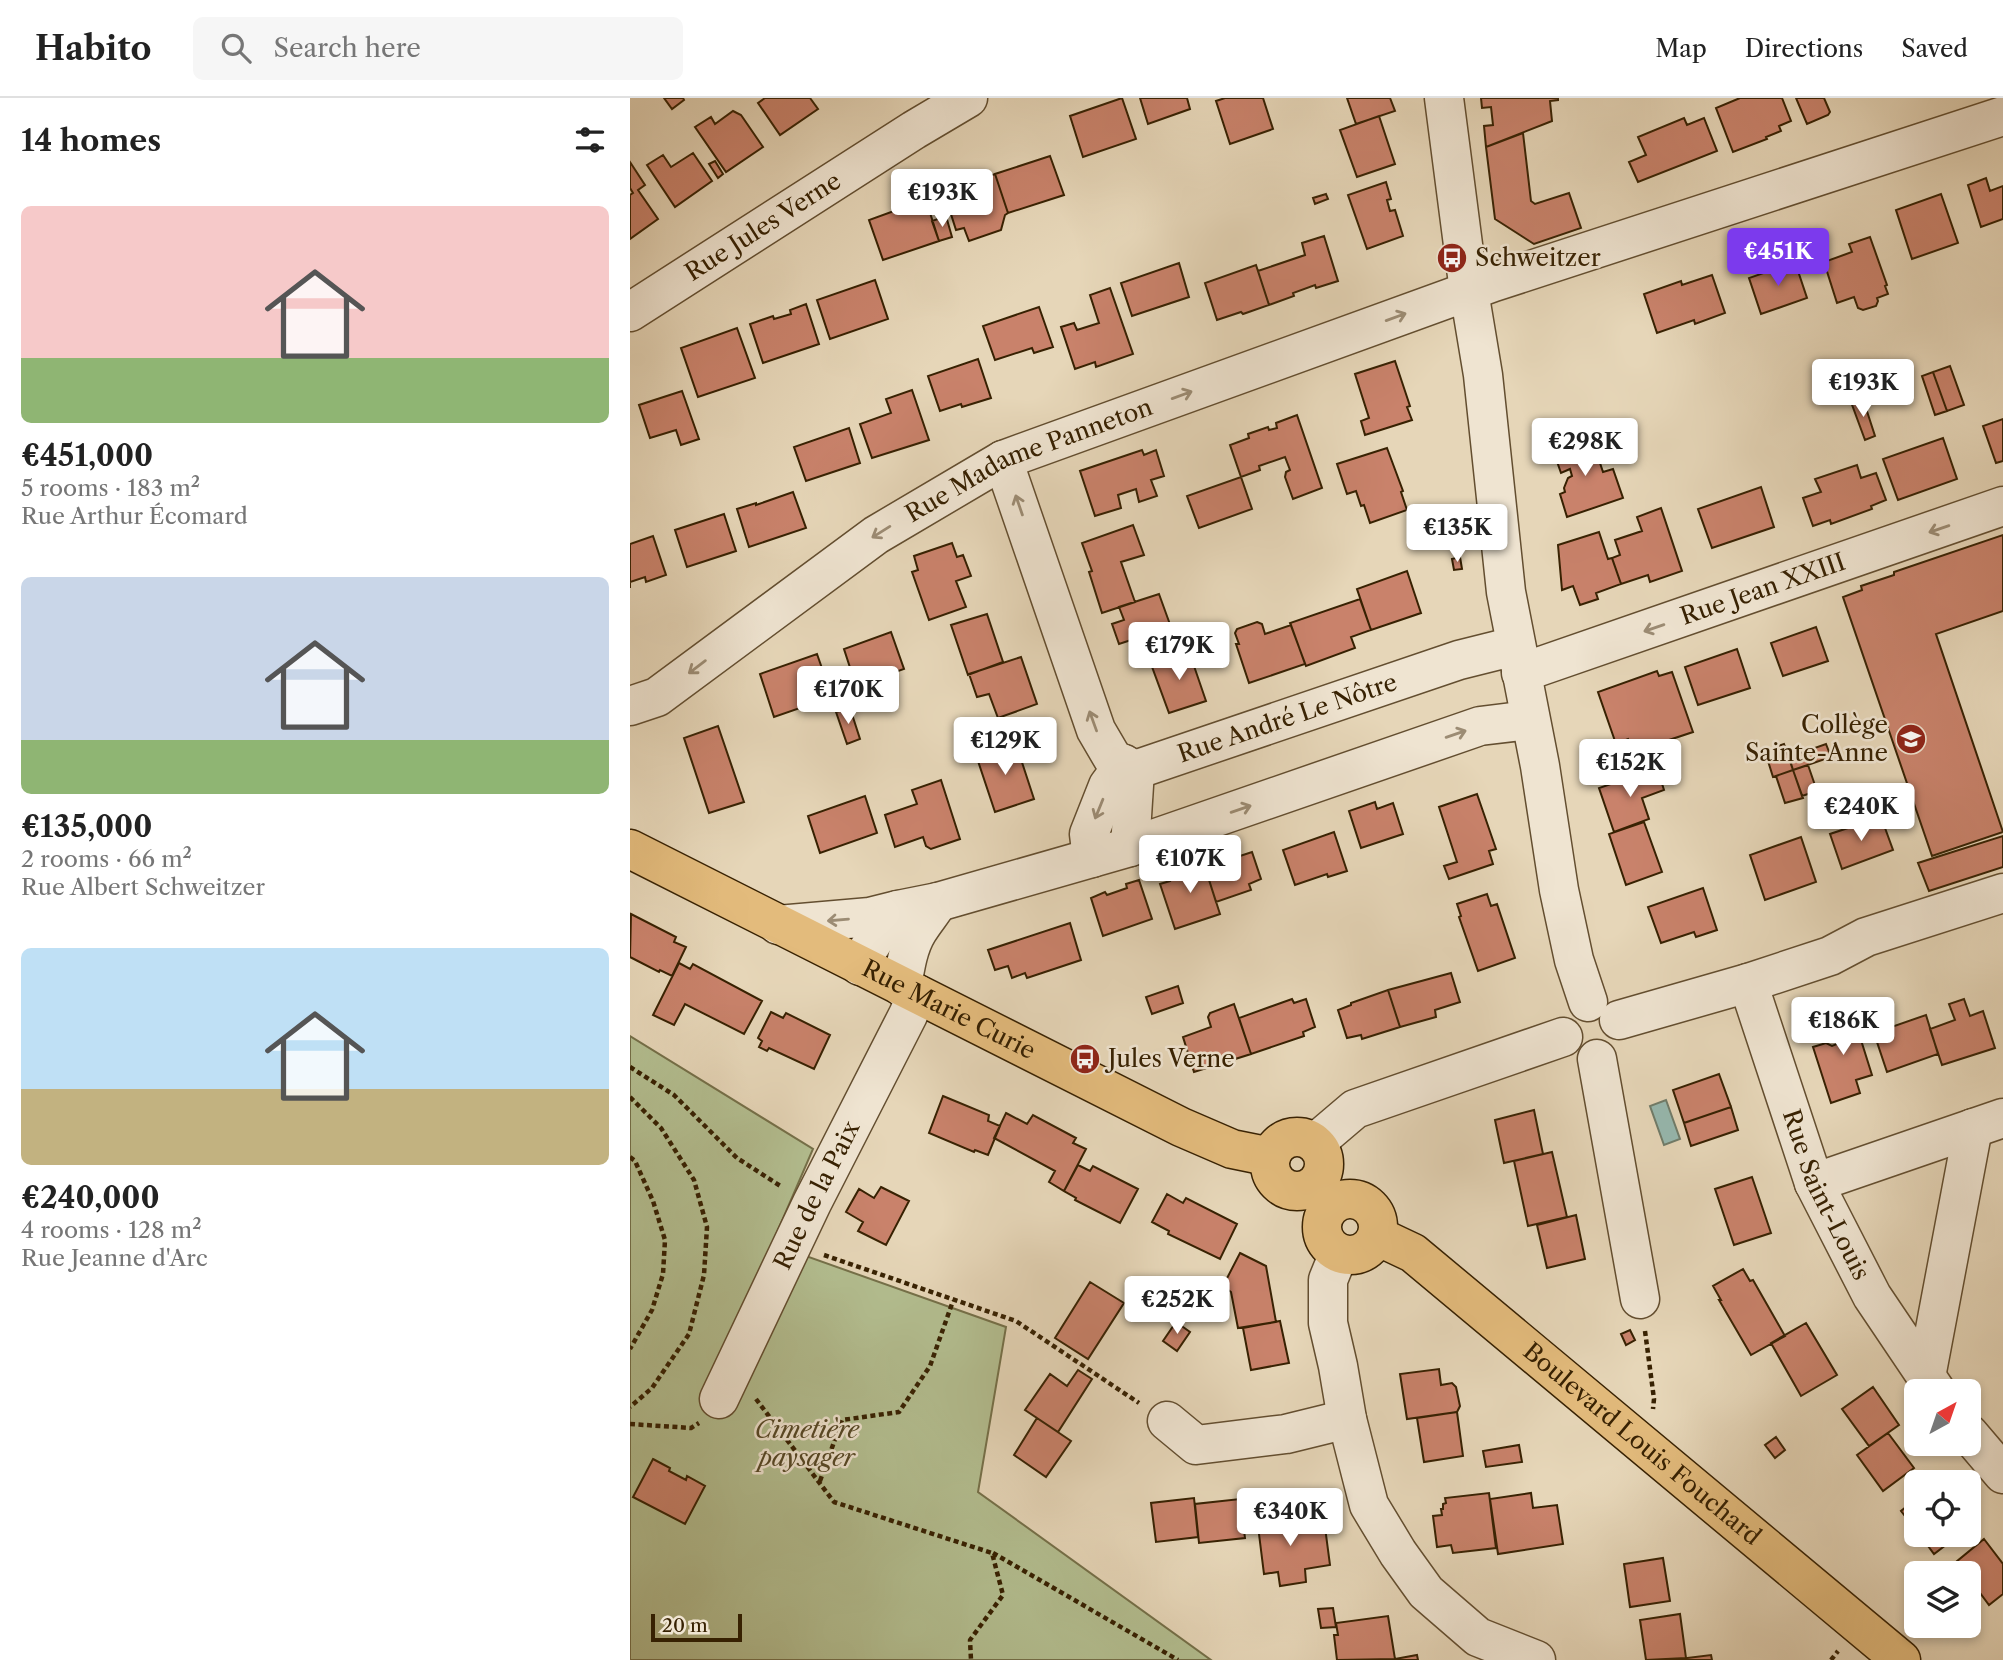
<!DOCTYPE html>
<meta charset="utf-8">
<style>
body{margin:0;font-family:"Libre Caslon Text",serif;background:#f6f6f6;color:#222;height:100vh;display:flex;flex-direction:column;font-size:26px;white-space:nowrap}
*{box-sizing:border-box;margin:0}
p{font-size:23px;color:#767676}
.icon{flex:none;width:38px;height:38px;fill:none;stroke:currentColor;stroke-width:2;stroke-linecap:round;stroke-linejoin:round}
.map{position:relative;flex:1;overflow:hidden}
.side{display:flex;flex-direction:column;background:#fff;width:630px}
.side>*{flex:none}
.needle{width:46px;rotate:40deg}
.fabs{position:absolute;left:1274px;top:1281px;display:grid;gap:14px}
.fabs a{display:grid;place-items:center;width:77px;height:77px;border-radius:10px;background:#fff;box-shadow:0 4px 10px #0003;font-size:35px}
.scale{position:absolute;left:21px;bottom:18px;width:91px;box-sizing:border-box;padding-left:7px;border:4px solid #372102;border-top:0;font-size:19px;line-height:24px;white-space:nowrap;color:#372102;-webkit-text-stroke:5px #efe4d1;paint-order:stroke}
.price{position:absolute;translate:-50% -60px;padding:0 16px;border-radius:7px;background:#fff;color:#222;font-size:23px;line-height:46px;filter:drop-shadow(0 2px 4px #0008)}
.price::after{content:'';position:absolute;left:50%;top:42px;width:21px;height:16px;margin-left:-10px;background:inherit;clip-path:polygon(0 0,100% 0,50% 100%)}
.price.on{background:#7c3aed;color:#fff}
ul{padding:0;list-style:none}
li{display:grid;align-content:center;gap:14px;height:371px;padding:0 21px}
li span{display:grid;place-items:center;height:217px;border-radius:10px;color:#555}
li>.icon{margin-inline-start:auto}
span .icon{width:126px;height:126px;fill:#fffc;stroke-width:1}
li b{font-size:30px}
h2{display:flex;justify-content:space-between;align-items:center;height:84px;padding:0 21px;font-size:30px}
header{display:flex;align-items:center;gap:42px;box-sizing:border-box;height:98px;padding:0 35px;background:#fff;border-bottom:2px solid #e0e0e0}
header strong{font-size:33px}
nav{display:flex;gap:38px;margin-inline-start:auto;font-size:24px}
.search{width:490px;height:63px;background:#f6f6f6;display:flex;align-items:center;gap:18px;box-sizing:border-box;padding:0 24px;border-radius:10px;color:#767676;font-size:26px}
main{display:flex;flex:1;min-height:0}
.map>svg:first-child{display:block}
.green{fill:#b3be90;stroke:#757049;stroke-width:2}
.water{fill:#96b9b0;stroke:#707c6a;stroke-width:2}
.building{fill:#c9826b;stroke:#372102;stroke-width:2}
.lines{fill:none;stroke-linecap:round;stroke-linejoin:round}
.minor-casing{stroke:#634e30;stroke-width:41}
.major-casing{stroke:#372102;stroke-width:41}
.path{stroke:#372102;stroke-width:4.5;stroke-dasharray:5 3.5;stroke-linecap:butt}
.minor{stroke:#efe4d1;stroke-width:38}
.major{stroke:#e3bb7c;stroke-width:38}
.oneway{stroke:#9c8c74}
.labels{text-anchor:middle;stroke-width:5;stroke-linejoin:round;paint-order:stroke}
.street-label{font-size:24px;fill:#372102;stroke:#efe4d1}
.poi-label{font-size:24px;fill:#372102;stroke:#efe4d1;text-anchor:start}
.park-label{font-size:24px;font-style:italic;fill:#564826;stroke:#efe4d1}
</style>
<header>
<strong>Habito</strong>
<div class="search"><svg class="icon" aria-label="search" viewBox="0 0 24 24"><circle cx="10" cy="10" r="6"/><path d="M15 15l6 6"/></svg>Search here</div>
<nav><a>Map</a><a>Directions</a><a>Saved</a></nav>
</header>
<main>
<section class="side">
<h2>14 homes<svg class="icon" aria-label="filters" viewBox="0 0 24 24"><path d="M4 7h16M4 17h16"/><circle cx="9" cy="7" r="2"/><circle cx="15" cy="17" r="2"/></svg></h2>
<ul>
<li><span style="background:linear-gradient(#f6c9c9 70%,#8fb573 0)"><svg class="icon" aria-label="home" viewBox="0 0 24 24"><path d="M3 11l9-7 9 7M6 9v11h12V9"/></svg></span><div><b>€451,000</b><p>5 rooms · 183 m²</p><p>Rue Arthur Écomard</p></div></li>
<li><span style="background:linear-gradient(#c9d6e8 75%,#8fb573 0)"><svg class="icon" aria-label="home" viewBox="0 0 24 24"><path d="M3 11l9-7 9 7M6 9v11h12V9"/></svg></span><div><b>€135,000</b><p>2 rooms · 66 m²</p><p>Rue Albert Schweitzer</p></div></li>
<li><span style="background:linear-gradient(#bfe0f5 65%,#c2b280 0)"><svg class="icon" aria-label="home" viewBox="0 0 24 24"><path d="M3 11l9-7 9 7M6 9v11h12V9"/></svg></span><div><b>€240,000</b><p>4 rooms · 128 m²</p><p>Rue Jeanne d'Arc</p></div></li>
</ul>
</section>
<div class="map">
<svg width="1373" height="1562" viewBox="0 0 1373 1562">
<rect width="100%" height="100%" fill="#e6d6b8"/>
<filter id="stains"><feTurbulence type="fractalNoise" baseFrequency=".00286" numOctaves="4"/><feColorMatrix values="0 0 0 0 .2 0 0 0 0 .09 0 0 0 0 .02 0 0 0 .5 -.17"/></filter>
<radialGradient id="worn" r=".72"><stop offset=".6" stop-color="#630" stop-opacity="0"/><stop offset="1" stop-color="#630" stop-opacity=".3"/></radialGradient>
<!-- green -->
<path class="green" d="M0 938 183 1051 142 1146 376 1229 348 1394 581 1562H0Z"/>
<!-- water -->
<path class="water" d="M1036 1002 1050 1041 1034 1047 1020 1008Z"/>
<!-- building -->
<path class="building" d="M34 0H53L54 2 42 11Z
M135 0H180L188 11 150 37 128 5Z
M492 0 506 41 453 59 440 18Z
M510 0H557L560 11 518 26Z
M595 0H633L643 31 600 46 586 3Z
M717 0H760L765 13 726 26Z
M851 0H928V2L920 3 922 23 856 49 854 28 863 27 861 9 852 10Z
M1110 0H1152L1161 23 1149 28 1151 33 1136 39 1137 41 1103 54 1086 10Z
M1166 0H1194L1200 14 1198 17 1177 26Z
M103 13 111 17 133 49 96 74 65 29 81 19 85 26Z
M749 18 765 66 727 79 710 32Z
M1054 20 1057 27 1074 20 1087 53 1008 84 999 64 1016 57 1008 39Z
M893 35 901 103 905 106 939 95 951 130 904 146 865 121 856 49Z
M63 55 82 83 45 109 17 67 33 57 41 69Z
M420 58 434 97 378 115 365 76Z
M85 63 93 76 88 80 79 66Z
M0 64 15 87 8 92 28 121 0 141V97L3 95 0 90Z
M365 76 378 115 375 117 371 132 339 143 334 130 326 132 314 94Z
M1356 80 1360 93 1373 88V121L1351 129 1338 87Z
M756 84 761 101 757 102 760 113 765 112 773 138 737 151 718 97Z
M696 96 698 101 685 106 683 100Z
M1311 96 1328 145 1282 161 1266 112Z
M295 99 309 143 253 162 239 122 275 109V106Z
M316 118 322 139 309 143 302 123Z
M694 138 708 183 686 190 685 187 663 195 664 198 639 207 628 173 675 157 672 145Z
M1240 139 1257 187 1255 188 1258 196 1247 200 1248 203 1246 208 1233 212 1228 210 1224 199 1207 205 1194 164 1222 154 1219 146Z
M1165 164 1177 200 1131 216 1119 180Z
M549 165 559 199 502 218 491 185Z
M626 167 639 207 613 216 611 214 587 222 575 185Z
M1082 177 1095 215 1065 226 1064 222 1027 235 1014 196 1051 183 1052 187Z
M245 182 258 221 200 241 187 202Z
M480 190 503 256 466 269 465 264 445 271 431 229 444 225 447 232 469 225 460 197Z
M176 206 189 246 133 265 120 226 143 218 144 221 161 216 160 212Z
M409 209 423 249 404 255 402 250 365 262 353 228Z
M107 230 125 280 68 299 51 250Z
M348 261 361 300 332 309 331 306 310 313 298 278Z
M765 263 780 308 777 309 782 322 735 337 731 323 739 320 725 276Z
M1320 268 1334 307 1317 313 1303 274Z
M1303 274 1317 313 1305 317 1292 278Z
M282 292 299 342 242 360 230 326 261 315 256 301Z
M52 293 69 341 51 347 46 332 20 340 9 307Z
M1233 301 1245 338 1235 342 1221 304Z
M667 317 692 390 663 401 655 379 656 374 660 372 655 359 629 368 630 372 611 379 600 347 619 340 618 336 638 329 639 332 647 330 646 325Z
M1373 321V363L1366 365 1353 328Z
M219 330 230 365 176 383 164 349Z
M961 338 973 374 983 371 993 400 937 419 930 396 935 394 934 390 938 380 942 378 940 371 931 375 923 352Z
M1313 340 1327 381 1268 402 1253 361Z
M757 350 773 393 771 394 777 412 740 425 734 407 731 408 726 393 717 396 707 366Z
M512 352 514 357 526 352 534 378 521 382 527 398 509 404 506 391 488 397 491 410 465 418 450 373Z
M1227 367 1231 380 1246 375 1256 402 1241 408 1242 411 1201 426 1200 422 1183 428 1173 400 1191 394 1185 381Z
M611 379 622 411 569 430 557 398Z
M1131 389 1144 429 1082 450 1068 411Z
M163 394 176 430 119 449 107 411 126 405V407Z
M1031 410 1052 473 1020 484 1018 477 991 486 982 460 990 457 985 442 1012 433 1007 419Z
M94 416 106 453 57 469 45 432Z
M503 427 514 457 491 464 505 504 472 515 459 474 462 473 452 445Z
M969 434 978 461 982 460 991 486 966 495 968 501 950 507 943 488 932 492 928 447Z
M1373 437V513L1306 536 1373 734 1302 758 1213 499 1232 492 1231 488 1264 477V474Z
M23 438 36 477 16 484 15 479 0 484V490V446Z
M322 445 327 459 333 457 341 478 326 483 336 509 299 522 282 474 288 472 284 458Z
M830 459 832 471 824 472 822 461Z
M777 473 791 515 741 532 727 491Z
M529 496 546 543 506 556 501 542 489 546 482 526 494 522 489 509Z
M730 501 741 532 721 539 725 550 676 568 660 525Z
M357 516 373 564 338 577 321 527Z
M627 524 632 526 635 536 661 527 675 566 619 585 606 546H609L605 535 607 531Z
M1186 529 1198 563 1153 578 1141 545Z
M261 534 274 571 226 588 214 551Z
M1107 551 1120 590 1068 607 1055 569Z
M562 552 567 567 564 568 576 603 539 615 521 566Z
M187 556 202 599 144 619 130 576Z
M391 559 407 606 368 620 359 596 347 599 339 576Z
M1027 573 1029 578 1042 574 1063 634 1003 654 998 641 986 646 968 594Z
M220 610 230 641 217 646 206 614Z
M88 628 114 704 79 715 54 640Z
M385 643 404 701 365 714 346 657Z
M1154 646 1163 672 1143 679 1138 663 1146 660 1143 650Z
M1196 646 1201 659 1163 672 1159 659Z
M1178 667 1187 693 1172 698 1163 672Z
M1027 670 1034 692 1012 700 1019 721 984 734 969 690Z
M1163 672 1173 700 1155 705 1146 678Z
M311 682 330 741 301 751 296 748 293 739 265 749 255 717 287 706 282 692Z
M847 696 866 751 859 753 863 766 819 781 814 768 827 764 809 709Z
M235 698 247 735 190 755 178 718Z
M745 704 747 711 763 705 773 736 731 750 719 713Z
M1251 719 1263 752 1212 771 1200 736Z
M1014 724 1032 774 996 787 979 736Z
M704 734 717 773 698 779 697 776 665 787 653 752Z
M1373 738V769L1299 793 1288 765Z
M1171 739 1186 784 1135 802 1120 757Z
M608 753 610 758 622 754 631 781 619 786 621 792 586 804 572 760 584 756 586 760Z
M572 760 590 816 545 831 530 786 540 783 538 777 559 770 558 765Z
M509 782 522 821 473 838 461 800 475 794 477 797 497 790 496 786Z
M1073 790 1087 832 1066 839 1064 834 1031 845 1018 809Z
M857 796 861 808 867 806 885 860 848 873 829 819 831 818 827 806Z
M1 816 46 839 44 844 56 849 42 878 30 872 29 874 0 859Z
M440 825 451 862 397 880 395 875 382 880 378 868 365 872 358 852Z
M49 865 60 871 63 866 132 903 114 936 55 906 44 927 23 917Z
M821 875 830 904 805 912 806 919 770 929 758 892Z
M548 888 553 905 522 916 516 899Z
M758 892 770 929 732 941 731 937 717 940 708 912 721 907V905Z
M662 901 664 905 676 901 685 929 673 934 674 938 621 956 609 920Z
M1334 901 1340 918 1353 913 1365 950 1312 967 1300 931 1325 922 1319 906Z
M604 906 621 956 564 974 553 939 581 929 578 919 580 915Z
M1220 907 1242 977 1226 982 1230 995 1201 1005 1183 949 1196 945 1202 948 1207 946 1197 915Z
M141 914 153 920 156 915 200 937 184 971 139 950 137 953 129 949 132 943 128 940Z
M1296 917 1308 956 1257 974 1244 935Z
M1089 976 1101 1009 1054 1025 1043 992Z
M313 998 359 1017 358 1023 370 1028 358 1057 345 1052 344 1054 299 1035Z
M1101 1009 1108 1032 1061 1048 1054 1025Z
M904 1012 913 1056 874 1065 865 1022Z
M376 1015 397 1026 403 1017 446 1040 443 1045 456 1051 434 1093 419 1084 425 1073 364 1040Z
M922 1054 937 1119 898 1128 884 1063Z
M448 1067 460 1073 463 1068 508 1091 490 1125 445 1102 446 1100 434 1093Z
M1122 1079 1141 1135 1104 1147 1085 1091Z
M251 1089 279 1103 256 1147 228 1133 233 1124 216 1114 229 1091 244 1100Z
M537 1096 553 1105 556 1100 607 1126 590 1161 538 1136 539 1133 522 1124Z
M946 1117 955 1161 917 1170 907 1127Z
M610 1155 636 1168 646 1224 608 1230 601 1194 593 1188Z
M1113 1171 1120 1183 1123 1182 1155 1238 1121 1257 1089 1202H1091L1083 1188Z
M460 1184 494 1205 458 1261 425 1240Z
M650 1223 659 1265 621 1272 613 1230Z
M546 1224 560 1234 547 1253 533 1243Z
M1176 1225 1207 1277 1171 1298 1141 1245Z
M1000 1232 1005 1242 996 1247 991 1236Z
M809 1271 811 1287 822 1285 826 1289 830 1308 827 1314 777 1321 770 1276Z
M448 1272 462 1281 428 1334 395 1312 420 1276 437 1288Z
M1243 1289 1269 1327 1239 1348 1212 1311Z
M827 1314 833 1358 794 1364 787 1320Z
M407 1320 441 1343 416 1379 384 1357Z
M1258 1335 1284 1370 1253 1393 1227 1357Z
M1146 1339 1155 1352 1145 1360 1135 1347Z
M889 1347 892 1364 856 1369 853 1353Z
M23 1361 40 1370 39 1373 56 1382 57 1378 75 1388 55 1426 3 1399Z
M859 1395 866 1450 823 1455 821 1447 807 1449 803 1418 812 1417 811 1411H813V1406L816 1405 815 1400Z
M901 1395 903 1410 927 1407 933 1446 868 1456 860 1401Z
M564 1400 568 1439 526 1444 521 1405Z
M610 1401 615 1440 569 1445 565 1406Z
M1286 1401V1432L1271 1413Z
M642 1402 646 1435 695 1429 700 1467 675 1471 676 1484 650 1488 648 1474 634 1476 625 1404Z
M1290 1437H1329L1304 1456Z
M1354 1441 1373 1466V1496L1359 1507 1339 1480V1475H1335L1326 1464Z
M1033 1460 1040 1503 1000 1509 994 1466Z
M703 1510 706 1529 691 1530 688 1511Z
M1050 1516 1056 1560 1016 1562 1010 1522Z
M758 1518 765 1561 707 1562 704 1537H708L706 1525Z
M787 1557 788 1562H753L765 1561Z
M1081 1557 1082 1562H1041Z"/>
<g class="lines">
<!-- minor casing -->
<g class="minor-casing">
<g id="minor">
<path d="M814 0 839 193 853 277 876 494 910 668 929 792 944 862 958 904"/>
<path id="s1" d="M0 214 284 32 338 0"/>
<path d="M373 362 466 632 483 661 505 672"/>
<path id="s2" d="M891 575 1373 408"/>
<path id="s3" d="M0 608 27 599 246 437 373 362 864 184 1373 18"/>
<path id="s4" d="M505 672 829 562 885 548"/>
<path d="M500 749 505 672"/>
<path d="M462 760 459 736 478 688 494 666"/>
<path d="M148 827 240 819 268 812"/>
<path d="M230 868 239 850 252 830 268 812 308 804 500 749 850 628 900 622"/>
<path id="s5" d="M1118 885 1184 1085 1242 1198 1306 1293"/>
<path d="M272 889C275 870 278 849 288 833 294 823 302 814 308 804"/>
<path d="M989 922 1118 885 1200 858 1236 839 1373 795"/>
<path d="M967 961 1010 1201"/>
<path d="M685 1045 725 1011 933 939"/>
<path d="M1184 1085 1373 1020"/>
<path d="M709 1155 698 1182V1225L708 1268 717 1321 739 1407 768 1455 796 1494 848 1539 906 1562"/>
<path d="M1296 1279 1343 1030"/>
<path id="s6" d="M89 1301 182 1105 278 917 287 896"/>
<path d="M537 1323 566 1347 656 1336 717 1321"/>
<path d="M1339 1336 1373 1376"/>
</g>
</g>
<!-- major casing -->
<g class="major-casing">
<g id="major">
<path id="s7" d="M0 751 551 1029 602 1051 641 1059"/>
<circle cx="667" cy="1066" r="27"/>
<circle cx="720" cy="1129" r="28"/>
<path id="s8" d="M747 1138 783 1155 1271 1562"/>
</g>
</g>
<!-- path -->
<path class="path" d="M0 969 44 997 107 1060 152 1089
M0 999 31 1030 64 1082 77 1129 74 1177 59 1236 22 1290 0 1309
M0 1059 5 1063 23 1103 35 1142 33 1176 22 1212 0 1251
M194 1157 386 1223 509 1305
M1015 1233 1024 1301 1023 1311
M126 1301 204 1404 362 1455 373 1497 340 1542 341 1562
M0 1326 61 1330 69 1325
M190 1383 212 1322 269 1314 300 1268 323 1203
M363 1455 548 1562
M1201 1562 1208 1553"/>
<!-- minor -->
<use href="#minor" class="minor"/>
<!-- major -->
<use href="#major" class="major"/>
</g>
<!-- one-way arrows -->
<defs><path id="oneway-shaft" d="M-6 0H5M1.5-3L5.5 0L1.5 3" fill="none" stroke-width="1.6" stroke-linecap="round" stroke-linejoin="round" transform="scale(1.75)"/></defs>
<g class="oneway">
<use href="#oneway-shaft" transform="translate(766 219) rotate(-20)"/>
<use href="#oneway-shaft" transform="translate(552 297) rotate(-20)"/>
<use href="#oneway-shaft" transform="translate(389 407) rotate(-109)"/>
<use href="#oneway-shaft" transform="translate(1309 431) rotate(161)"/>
<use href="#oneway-shaft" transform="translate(251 434) rotate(148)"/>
<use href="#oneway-shaft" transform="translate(1024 530) rotate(161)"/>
<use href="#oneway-shaft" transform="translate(67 569) rotate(143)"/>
<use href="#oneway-shaft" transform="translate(463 623) rotate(-110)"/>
<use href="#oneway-shaft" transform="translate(826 636) rotate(-19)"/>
<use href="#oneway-shaft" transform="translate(469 711) rotate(112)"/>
<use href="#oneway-shaft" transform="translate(611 711) rotate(-19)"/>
<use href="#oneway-shaft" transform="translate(208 822) rotate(175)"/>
</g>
<!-- icons -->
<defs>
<g id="bus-disc" transform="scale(1.575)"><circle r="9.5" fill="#8f2418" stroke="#efe4d1"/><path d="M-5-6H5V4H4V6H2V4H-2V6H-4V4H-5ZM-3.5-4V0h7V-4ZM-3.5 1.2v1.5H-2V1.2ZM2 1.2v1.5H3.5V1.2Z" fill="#fff"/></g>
<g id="school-disc" transform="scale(1.575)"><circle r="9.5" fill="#8f2418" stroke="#efe4d1"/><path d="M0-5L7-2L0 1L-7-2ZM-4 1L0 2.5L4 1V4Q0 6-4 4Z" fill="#fff"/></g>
</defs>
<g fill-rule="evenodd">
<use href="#bus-disc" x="822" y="160"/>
<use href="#school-disc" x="1281" y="641"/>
<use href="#bus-disc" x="455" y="961"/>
</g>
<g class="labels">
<!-- street labels -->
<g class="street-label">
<text dy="8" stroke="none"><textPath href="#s1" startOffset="158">Rue Jules Verne</textPath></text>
<text dy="8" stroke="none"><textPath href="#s3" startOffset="472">Rue Madame Panneton</textPath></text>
<text dy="8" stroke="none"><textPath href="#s2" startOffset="256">Rue Jean XXIII</textPath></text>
<text dy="8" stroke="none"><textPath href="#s4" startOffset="161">Rue André Le Nôtre</textPath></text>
<text dy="8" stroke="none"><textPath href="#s7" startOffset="357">Rue Marie Curie</textPath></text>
<text dy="8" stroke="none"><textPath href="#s5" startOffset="226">Rue Saint-Louis</textPath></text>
<text dy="8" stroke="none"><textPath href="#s6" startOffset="226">Rue de la Paix</textPath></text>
<text dy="8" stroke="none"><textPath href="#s8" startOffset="338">Boulevard Louis Fouchard</textPath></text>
</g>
<!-- poi labels -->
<g class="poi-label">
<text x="845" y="168">Schweitzer</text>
<text x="1258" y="635" text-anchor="end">Collège<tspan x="1258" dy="28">Sainte-Anne</tspan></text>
<text x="478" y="969">Jules Verne</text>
</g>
<!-- park labels -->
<g class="park-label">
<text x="177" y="1340">Cimetière<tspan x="177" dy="28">paysager</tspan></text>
</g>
</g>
<rect width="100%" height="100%" filter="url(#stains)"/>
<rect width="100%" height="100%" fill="url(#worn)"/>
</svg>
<div class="fabs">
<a><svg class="needle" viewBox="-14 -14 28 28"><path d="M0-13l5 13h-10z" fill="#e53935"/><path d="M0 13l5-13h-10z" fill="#767676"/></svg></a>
<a><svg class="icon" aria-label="locate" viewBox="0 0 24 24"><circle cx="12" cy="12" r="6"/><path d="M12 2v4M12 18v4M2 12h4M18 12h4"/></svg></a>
<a><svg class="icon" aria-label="layers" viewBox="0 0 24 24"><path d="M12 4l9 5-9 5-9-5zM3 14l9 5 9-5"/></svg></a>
</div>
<div class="scale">20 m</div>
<b class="price" style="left:312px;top:131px">€193K</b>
<b class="price on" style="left:1148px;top:190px">€451K</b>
<b class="price" style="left:1233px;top:321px">€193K</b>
<b class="price" style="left:955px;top:380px">€298K</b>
<b class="price" style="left:827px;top:466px">€135K</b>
<b class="price" style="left:549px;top:584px">€179K</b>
<b class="price" style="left:218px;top:628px">€170K</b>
<b class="price" style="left:375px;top:679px">€129K</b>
<b class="price" style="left:1000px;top:701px">€152K</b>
<b class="price" style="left:1231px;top:745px">€240K</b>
<b class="price" style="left:560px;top:797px">€107K</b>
<b class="price" style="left:1213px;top:959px">€186K</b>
<b class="price" style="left:547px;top:1238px">€252K</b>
<b class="price" style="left:660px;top:1450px">€340K</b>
</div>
</main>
